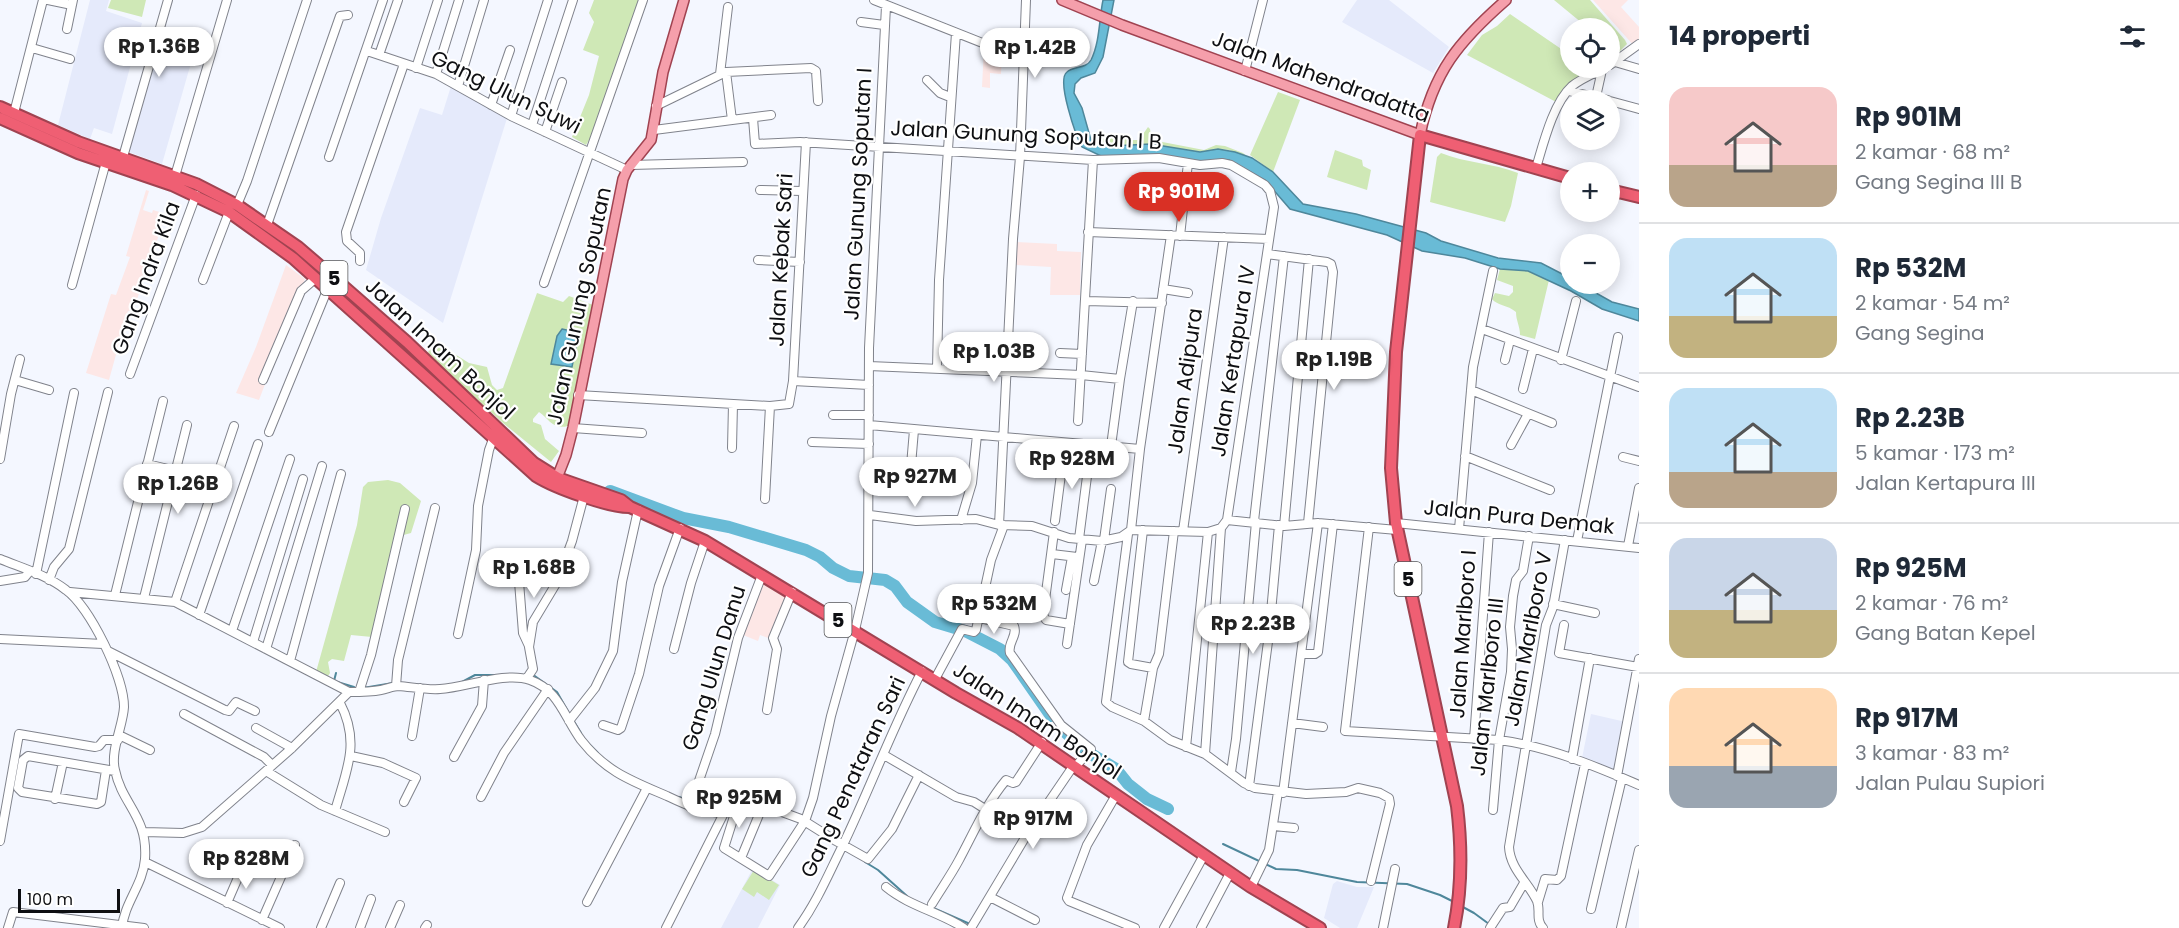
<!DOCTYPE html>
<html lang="id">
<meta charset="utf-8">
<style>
body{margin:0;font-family:Poppins,sans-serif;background:#f6f6f7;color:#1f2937;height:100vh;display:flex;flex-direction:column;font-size:22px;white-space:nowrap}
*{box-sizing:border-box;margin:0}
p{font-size:20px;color:#747a83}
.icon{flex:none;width:33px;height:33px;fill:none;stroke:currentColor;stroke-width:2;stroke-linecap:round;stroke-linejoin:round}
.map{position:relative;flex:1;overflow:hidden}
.panel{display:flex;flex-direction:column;background:#fff;width:540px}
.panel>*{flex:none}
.controls{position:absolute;left:1560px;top:18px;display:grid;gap:12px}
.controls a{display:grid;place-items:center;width:60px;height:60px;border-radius:50%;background:#fff;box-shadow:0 3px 15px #0003;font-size:30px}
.scale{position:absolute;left:18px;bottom:15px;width:102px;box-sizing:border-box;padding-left:6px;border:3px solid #0e0f12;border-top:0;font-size:16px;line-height:21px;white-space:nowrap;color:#0e0f12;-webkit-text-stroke:4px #fff;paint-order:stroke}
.price{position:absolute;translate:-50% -51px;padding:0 14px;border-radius:21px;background:#fff;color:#222;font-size:20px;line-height:39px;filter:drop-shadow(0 2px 3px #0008)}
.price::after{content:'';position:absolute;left:50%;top:36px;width:18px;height:14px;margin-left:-9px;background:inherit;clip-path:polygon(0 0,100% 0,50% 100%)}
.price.selected{background:#d93025;color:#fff}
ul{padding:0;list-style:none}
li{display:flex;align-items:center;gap:18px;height:150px;padding:0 30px}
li+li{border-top:2px solid #e0e1e3}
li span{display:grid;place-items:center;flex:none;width:168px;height:120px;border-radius:18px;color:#555}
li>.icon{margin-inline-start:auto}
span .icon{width:72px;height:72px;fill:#fffc;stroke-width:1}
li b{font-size:26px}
h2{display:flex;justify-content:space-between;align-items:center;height:72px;padding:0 30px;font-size:26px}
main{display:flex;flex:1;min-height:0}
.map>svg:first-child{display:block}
.commercial{fill:#fde7e6}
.built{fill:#e5eafb}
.green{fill:#cfe8b6}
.water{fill:#69bbd6;stroke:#4e879b;stroke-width:1.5}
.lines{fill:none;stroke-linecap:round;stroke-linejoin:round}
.stream{stroke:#4e879b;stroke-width:2}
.river{stroke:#69bbd6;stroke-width:12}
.minor-casing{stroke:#80838c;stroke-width:10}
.major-casing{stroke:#a04351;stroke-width:12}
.highway-casing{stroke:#a04351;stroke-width:14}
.minor{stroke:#fff;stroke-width:8}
.major{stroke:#f59fab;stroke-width:9}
.highway{stroke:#ef5f73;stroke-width:10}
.labels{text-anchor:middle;stroke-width:4.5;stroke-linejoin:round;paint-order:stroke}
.shield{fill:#fff;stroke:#565759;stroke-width:1.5}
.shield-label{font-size:20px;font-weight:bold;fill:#0e0f12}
.street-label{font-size:21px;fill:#0e0f12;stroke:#fff}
</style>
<main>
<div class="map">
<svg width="1639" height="928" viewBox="0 0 1639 928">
<rect width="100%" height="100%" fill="#f4f7ff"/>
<!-- commercial -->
<path class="commercial" d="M1593 0H1628L1621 7 1639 27V43L1635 47Z
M984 47 1002 53 1001 74 990 73V88L982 87Z
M146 190 149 191 143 210 152 213 153 210 166 214 133 311H128L109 380 86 373 111 294 116 295 130 257 126 256Z
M1014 242 1057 244V251L1081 252 1080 295H1050L1051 267 1014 265Z
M286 265 305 279 259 400 236 393 256 347Z
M762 581 788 596 771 639 760 635 758 641 743 635Z"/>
<!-- built -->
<path class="built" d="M90 0H109L106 11 142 23 112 134 94 128 90 139 58 125Z
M1357 0H1389L1449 47 1433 73 1342 22Z
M163 36 178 40 177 44 195 49 162 164 129 152Z
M452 83 508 115 443 323 366 270 381 218 420 108 442 115Z
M1591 714 1626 722 1616 771 1582 758Z
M753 868 780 885 758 928H721Z
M1337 881 1357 887H1374L1357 928H1340L1324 918 1333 884Z"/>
<!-- green -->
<path class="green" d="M111 0H146L142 17 108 8Z
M594 0H640L592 142 589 140 586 145 572 137 589 95 599 56 583 50 594 22 589 13Z
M1554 0H1590L1625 40 1627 44 1618 53 1610 47V28H1588Z
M1510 14 1570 55V68L1590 69 1572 81 1558 103 1467 55 1482 35 1497 26Z
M1278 92 1300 100 1273 172 1250 155Z
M1148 127 1150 129 1152 140 1204 150 1216 145 1225 146 1243 153 1248 157 1229 150 1218 149 1200 152 1151 144 1110 146 1092 140 1093 135C1110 132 1122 141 1139 140Z
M1335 150 1362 160 1363 166 1371 170 1367 190 1327 177Z
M1441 153C1465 163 1493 163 1518 173L1511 206 1505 222 1430 202 1437 157Z
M1500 269 1528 271 1549 280 1535 339 1520 335C1520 326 1516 321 1516 312 1508 305 1496 305 1492 299L1495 293 1509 296 1513 292V286L1497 280Z
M537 293 563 302 569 296 593 305 572 416 568 426C553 430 549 419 539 412L533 419V422L541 425 545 439 559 451 551 462 503 423 428 355 429 347 442 346 469 363 487 367 492 385 497 390 503 388Z
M388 480 400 483 421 501 411 533 396 537 372 637 351 635 344 661 332 659 328 662 330 673 328 676 316 672 357 525 363 487 368 482Z
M754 870 779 885 769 900 757 892 754 897 742 889Z"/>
<!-- water -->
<path class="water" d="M1103 0H1114L1103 57 1095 73 1081 78 1075 84 1074 93 1082 108 1091 140 1110 146 1151 144 1200 152 1218 149 1235 152 1252 158 1273 172 1303 204 1356 214 1426 233 1441 241 1498 258 1541 263 1570 278V284H1580L1612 302 1639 309V321L1602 309 1571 291 1528 271 1500 269 1465 258 1422 251 1387 235 1290 209 1265 180 1229 160 1201 162 1159 156H1101L1082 147C1076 136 1056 80 1067 72 1074 66 1086 69 1091 60 1100 42 1099 19 1103 0Z
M562 329 571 331 578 338 572 367 551 364 557 336Z"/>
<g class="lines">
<!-- stream -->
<path class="stream" d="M336 673 334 681 354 687
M532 674 557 692 570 715
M462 682 475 675H497
M401 683 421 685
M363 688 393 683
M573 720 581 733
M590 745 598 753
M679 797 710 808 742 804 761 806
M1223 844 1276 869 1297 870 1357 882 1407 884 1440 895 1454 902
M865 862 878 870 907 896
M1461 906 1474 913 1489 924
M931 907 970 924"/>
<!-- river -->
<path class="river" d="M610 491 683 518 729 527 806 550 820 557 833 568 849 576 885 580 895 586 907 602 935 622 965 631 1000 649 1012 660 1051 716
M1065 732 1086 751 1116 769 1128 784 1147 799 1168 809"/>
<!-- minor casing -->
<g class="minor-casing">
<path id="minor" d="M48 0 72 5
M874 0 1023 59
M861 22 884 25
M67 29 73 0
M32 48 70 59
M367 51 436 74 511 116 627 170
M379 55 398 0
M1615 62 1639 69
M1610 65 1639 44
M416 68 438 0
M1245 71 1263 0
M726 72 732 120
M436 74 459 0
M720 74 728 7
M927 80 940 93 950 97
M458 86 484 0
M1569 91 1608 100
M1596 97 1602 70
M1610 101 1639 109
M491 105 510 50
M656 106 726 72 811 68 816 71 818 101
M14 113 43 0
M511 116 548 0
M753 118 755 144 800 142 1093 160 1159 158 1200 165 1222 163 1231 165 1265 185 1270 191 1274 207 1227 520 1221 528 1208 532 1131 530 1121 537 1102 541 1069 538 1032 526 999 525 976 519 916 521 870 515
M532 125 573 0
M654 130 771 115
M545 132 562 82
M123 157 168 0
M329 157 383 0
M631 165 743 162
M1536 168C1543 145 1553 103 1572 86 1582 78 1595 73 1605 68
M175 176 227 0
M760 190 802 191
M237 205 247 181 307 0
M267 225 340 16 348 15
M1088 232 1269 239
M1180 236 1188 163
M1267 254 1327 262 1331 264 1333 272 1308 523
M758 260 800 262
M360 261V253L347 241 346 232 404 64
M203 280 229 212
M544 283 643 0
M72 285 106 162
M1163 289 1188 293
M1086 301 1162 303
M1482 329 1639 387
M1060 353 1082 354
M1505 360 1510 340
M1561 360 1576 301
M869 366 1081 375 1120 379
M937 368 939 280 956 33
M130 374 196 195
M15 380 49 390
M263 380 301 291 316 278
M793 381 869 385
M1523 389 1533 349
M1471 390 1552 423
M578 395 770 406 789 404 793 381 806 142
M833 415H869
M1078 421 1093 160
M869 425 1140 449
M573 428 642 433
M269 432 328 288
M812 442 869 444
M1511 445 1528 414
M1111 446 1120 379 1133 301
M732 448 733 404
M1465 456 1550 490
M1623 457 1639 461
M0 459 11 394 20 359
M147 464 168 469
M909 489 914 430
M765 499 770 406
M961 520 972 483 977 435
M1227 520 1284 526 1318 523 1397 530
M1055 521 1065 443
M1254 521 1284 256
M1396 523 1639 548
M999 525 1013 239 1020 157 1026 0
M1284 526 1309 259
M1369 527 1345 731 1499 740C1547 746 1595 766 1639 785
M1459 529 1473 367 1493 271
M1131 530 1140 449 1171 235
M1143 530 1128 662 1131 664 1153 668
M1183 531 1224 237
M1054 532 1043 615 1046 620 1070 624
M1128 534 1106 702 1112 707 1144 721 1170 740 1205 754 1221 528
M1079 539 1091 445
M1104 540 1111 489
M1577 541 1618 337
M1628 546 1639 488
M1052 554 1077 557
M517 556 523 633 529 646
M0 559C22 568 47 575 66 590 90 607 124 677 124 707 123 726 110 751 115 770 122 805 148 816 145 859 143 885 124 903 122 928
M36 574 74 393
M49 580 54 567 69 549 108 392
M0 581 25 577 30 571
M1094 581 1102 541
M1066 590 1072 557
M70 592 175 602 349 692C360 692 371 692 381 690 387 689 393 686 399 686 412 687 426 690 440 689 465 688 505 671 530 680 559 690 564 717 581 740 606 772 632 781 667 796 686 805 703 813 724 813L666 928
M115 595 163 401
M144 598 187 425
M175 602 234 426
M1553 604 1595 613
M199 615 258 444
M979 618 1014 626C1018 636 1007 643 1010 653L1061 725 1091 749 1076 766
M1564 625 1559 653 1638 667
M232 631 290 459
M458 634 476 550 478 506 489 450 493 439
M0 639 103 644
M253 642 303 479
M1067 644 1082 540
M266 649 322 466
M674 649 691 583 705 541
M108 651 225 710 229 711 236 702 255 711
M1301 654H1315L1318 652 1333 524
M290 661 341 474
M527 678 533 669 529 647 533 622 557 582 572 541 584 496
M935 679 962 629 974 632 976 630 991 560 1004 525
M396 686 398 660 435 508
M359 692 371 655 405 509
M767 710 777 649 773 638 792 592
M184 714 264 757 272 765
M569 721 595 688 613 651 622 582 638 510
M1144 721 1153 668 1159 654 1174 531
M1292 723 1323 727
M603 725 618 730 621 728 639 674 659 586 680 528
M256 728 292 748
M119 735 150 750
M412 736 420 688
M1474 739 1489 532
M1186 747 1208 532
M1205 754 1244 783 1255 788 1306 794 1346 792 1358 788 1380 793 1389 798 1390 804 1371 881
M884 755 956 797 974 802 985 809
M351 756 383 763 416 778 404 802
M454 757 482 706 484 680
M1572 759 1590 658
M106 770 101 802 97 804 22 792 18 788 23 760 28 756 115 771
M266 771 321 805 385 832
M1231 772 1236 739 1256 522
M1617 776 1639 659
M1249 786 1269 634 1279 525
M1283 793 1318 523
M1116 795 1087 845 1067 898 1069 901 1135 928
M481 797 504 753 548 689
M55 799 63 762
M690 807 715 734 738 638 762 575
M736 810 724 848 769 876 805 821 813 798 831 716 855 630 868 573 869 348 886 6
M1493 810 1499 740 1511 672 1512 649 1510 627 1513 596 1516 580 1523 571 1529 536
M335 811C346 771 361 743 340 703
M732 811 740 808 760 810
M1274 826 1294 828
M144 832 183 833 202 827 292 748 349 692
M0 841 19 734 95 747 99 746 104 740H118
M741 858 763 805 801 819 836 841 868 859 892 829 919 775
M145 862 280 928
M886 887C909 906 939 912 964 928
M1251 887 1269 850 1278 792
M990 897 1035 920
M587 902 647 788
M1538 902 1545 879 1557 880 1561 876 1585 764
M227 903 243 866
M932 904C941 889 951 875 959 860 974 832 986 804 1006 780L1013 783 1016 782 1042 742
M1591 909 1622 778
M262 920 295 845
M8 928 13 912 144 928
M321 928 340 883
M360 928 371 899
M390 928 400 905
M425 928 427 925
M798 928C817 902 828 875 842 847 870 789 892 728 922 671
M971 928 1029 831 1074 765
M1164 928 1204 855
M1201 928 1230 873
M1383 928 1395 869
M1490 928 1503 908 1510 907 1524 883
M1543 928C1535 919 1541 911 1537 901 1529 883 1510 869 1509 847L1546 625 1553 607 1565 540
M1621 928 1639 850"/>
</g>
<!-- major casing -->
<g class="major-casing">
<path id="major" d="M1062 0 1122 25 1420 135C1433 72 1459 41 1506 0
M555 483 566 455 573 428 623 179 627 170 651 140 663 72 684 0"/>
</g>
<!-- highway casing -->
<g class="highway-casing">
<path id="highway" d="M0 107 78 142 196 184 237 205 298 247 334 278 407 342 534 463 558 478 621 500 630 507 705 541 956 693 1018 728 1251 887 1320 928
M0 118 78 153 172 185 229 212 293 258 536 476C555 488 608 507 629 507
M1610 190 1639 197
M1454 928C1462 888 1462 847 1457 806L1396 523 1391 468 1396 352 1420 135 1570 178"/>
</g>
<!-- minor -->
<use href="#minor" class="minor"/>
<!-- major -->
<use href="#major" class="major"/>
<!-- highway -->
<use href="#highway" class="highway"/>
</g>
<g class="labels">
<!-- shield labels -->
<g class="shield">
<rect x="320.5" y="261" width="27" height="34" rx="4.5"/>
<rect x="1394.5" y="562" width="27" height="34" rx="4.5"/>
<rect x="824.5" y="603" width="27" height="34" rx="4.5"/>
</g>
<g class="shield-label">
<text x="334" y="285">5</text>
<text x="1408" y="586">5</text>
<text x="838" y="627">5</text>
</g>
<!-- street labels -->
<g class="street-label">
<text transform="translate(1321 77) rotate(20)" y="7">Jalan Mahendradatta</text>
<text transform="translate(506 92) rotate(26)" y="7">Gang Ulun Suwi</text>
<text transform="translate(1026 135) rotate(3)" y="7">Jalan Gunung Soputan I B</text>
<text transform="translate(858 194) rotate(-87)" y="7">Jalan Gunung Soputan I</text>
<text transform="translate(781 260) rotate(-87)" y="7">Jalan Kebak Sari</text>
<text transform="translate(146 278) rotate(-70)" y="7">Gang Indra Kila</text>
<text transform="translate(579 306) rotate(-78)" y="7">Jalan Gunung Soputan</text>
<text transform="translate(440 349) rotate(43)" y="7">Jalan Imam Bonjol</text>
<text transform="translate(1233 361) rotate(-81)" y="7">Jalan Kertapura IV</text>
<text transform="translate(1185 381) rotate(-82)" y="7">Jalan Adipura</text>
<text transform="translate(1519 517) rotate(6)" y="7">Jalan Pura Demak</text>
<text transform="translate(1463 634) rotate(-86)" y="7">Jalan Marlboro I</text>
<text transform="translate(1528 639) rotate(-79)" y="7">Jalan Marlboro V</text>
<text transform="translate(714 668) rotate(-73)" y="7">Gang Ulun Danu</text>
<text transform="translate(1487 687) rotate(-84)" y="7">Jalan Marlboro III</text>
<text transform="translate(1037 721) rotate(33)" y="7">Jalan Imam Bonjol</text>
<text transform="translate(853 777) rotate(-65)" y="7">Gang Penataran Sari</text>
</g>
</g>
</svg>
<div class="controls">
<a><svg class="icon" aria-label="locate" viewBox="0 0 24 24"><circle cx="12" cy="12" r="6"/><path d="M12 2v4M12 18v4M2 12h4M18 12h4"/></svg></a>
<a><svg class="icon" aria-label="layers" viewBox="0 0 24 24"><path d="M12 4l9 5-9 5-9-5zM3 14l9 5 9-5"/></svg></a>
<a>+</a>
<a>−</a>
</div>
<div class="scale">100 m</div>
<b class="price" style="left:159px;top:78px">Rp 1.36B</b>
<b class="price" style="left:1035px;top:79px">Rp 1.42B</b>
<b class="price selected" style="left:1179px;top:223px">Rp 901M</b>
<b class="price" style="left:994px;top:383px">Rp 1.03B</b>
<b class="price" style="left:1334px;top:391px">Rp 1.19B</b>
<b class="price" style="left:1072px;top:490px">Rp 928M</b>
<b class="price" style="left:915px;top:508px">Rp 927M</b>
<b class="price" style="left:178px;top:515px">Rp 1.26B</b>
<b class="price" style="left:534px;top:599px">Rp 1.68B</b>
<b class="price" style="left:994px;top:635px">Rp 532M</b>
<b class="price" style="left:1253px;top:655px">Rp 2.23B</b>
<b class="price" style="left:739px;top:829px">Rp 925M</b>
<b class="price" style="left:1033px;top:850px">Rp 917M</b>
<b class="price" style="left:246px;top:890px">Rp 828M</b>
</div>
<section class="panel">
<h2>14 properti<svg class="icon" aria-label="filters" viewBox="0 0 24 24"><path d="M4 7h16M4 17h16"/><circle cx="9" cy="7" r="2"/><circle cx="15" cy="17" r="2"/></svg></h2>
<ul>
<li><span style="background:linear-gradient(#f6c9c9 65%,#b9a48a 0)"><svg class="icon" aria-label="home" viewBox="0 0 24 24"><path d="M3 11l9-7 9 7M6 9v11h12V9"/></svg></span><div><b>Rp 901M</b><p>2 kamar · 68 m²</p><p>Gang Segina III B</p></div></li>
<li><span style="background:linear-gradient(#bfe0f5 65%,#c2b280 0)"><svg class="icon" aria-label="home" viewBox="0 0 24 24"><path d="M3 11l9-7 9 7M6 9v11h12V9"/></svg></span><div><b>Rp 532M</b><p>2 kamar · 54 m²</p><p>Gang Segina</p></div></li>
<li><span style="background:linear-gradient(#bfe0f5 70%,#b9a48a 0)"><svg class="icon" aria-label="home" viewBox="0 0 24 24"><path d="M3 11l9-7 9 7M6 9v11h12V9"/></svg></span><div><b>Rp 2.23B</b><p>5 kamar · 173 m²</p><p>Jalan Kertapura III</p></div></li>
<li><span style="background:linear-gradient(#c9d6e8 60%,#c2b280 0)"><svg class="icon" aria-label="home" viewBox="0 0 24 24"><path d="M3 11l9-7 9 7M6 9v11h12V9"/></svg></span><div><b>Rp 925M</b><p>2 kamar · 76 m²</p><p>Gang Batan Kepel</p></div></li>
<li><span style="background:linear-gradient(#ffd9b3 65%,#9aa5b1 0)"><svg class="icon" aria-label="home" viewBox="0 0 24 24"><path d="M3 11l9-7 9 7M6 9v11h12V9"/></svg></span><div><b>Rp 917M</b><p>3 kamar · 83 m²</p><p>Jalan Pulau Supiori</p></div></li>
</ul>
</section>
</main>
